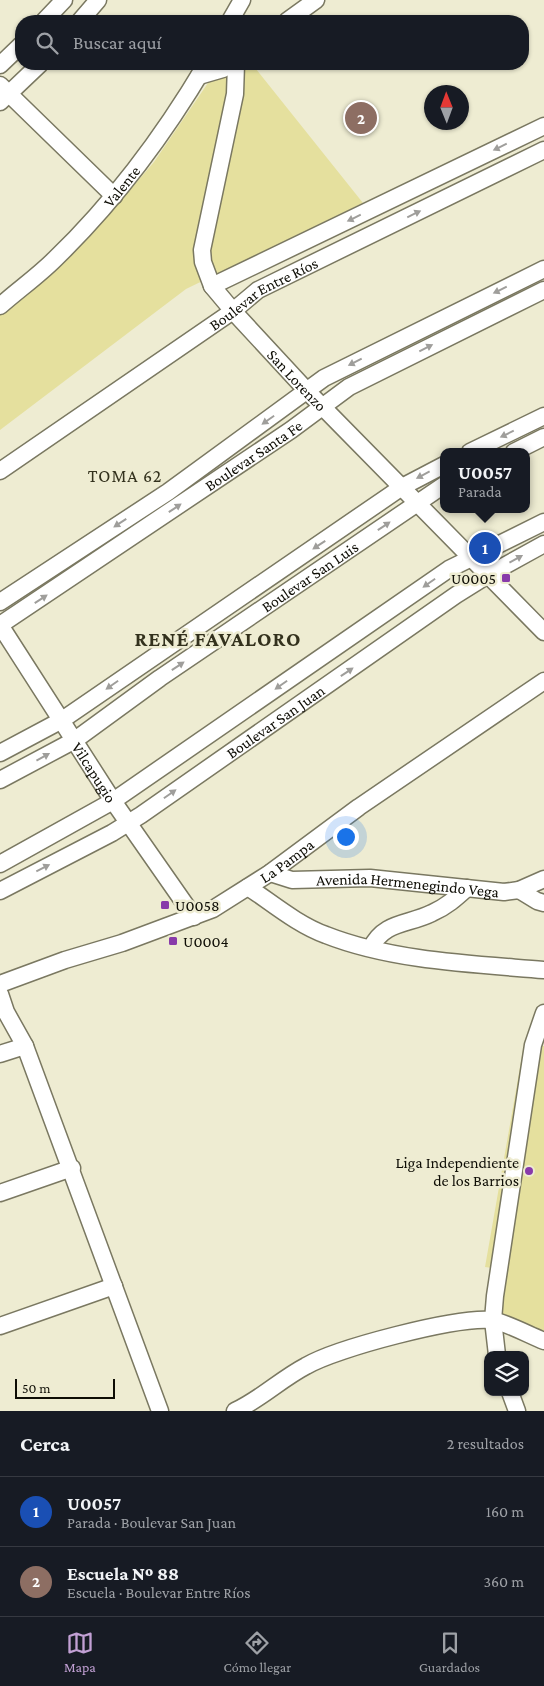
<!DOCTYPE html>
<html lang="es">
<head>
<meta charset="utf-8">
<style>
	:root { --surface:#171b24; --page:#242831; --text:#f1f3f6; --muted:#9ea1a6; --line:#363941; --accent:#c2a0d4 }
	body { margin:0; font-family:"Crimson Pro",serif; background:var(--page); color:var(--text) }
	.controls { position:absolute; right:15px; bottom:15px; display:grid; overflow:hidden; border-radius:10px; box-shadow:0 1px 4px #0004 }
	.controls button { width:45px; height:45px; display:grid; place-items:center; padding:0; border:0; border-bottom:1px solid var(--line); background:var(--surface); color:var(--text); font:25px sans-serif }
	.compass { position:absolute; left:424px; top:85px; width:45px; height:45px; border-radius:50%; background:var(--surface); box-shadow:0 1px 4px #0004; rotate:359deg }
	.scale { position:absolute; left:15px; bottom:12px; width:100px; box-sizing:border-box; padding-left:5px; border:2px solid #0e0d05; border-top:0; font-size:14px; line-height:18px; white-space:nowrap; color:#0e0d05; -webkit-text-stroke:4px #eeecd2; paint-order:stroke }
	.you { position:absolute; left:345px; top:836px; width:18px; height:18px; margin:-12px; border:4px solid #fff; border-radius:50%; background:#1a73e8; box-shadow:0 0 0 8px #1a73e833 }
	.badge { display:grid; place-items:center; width:32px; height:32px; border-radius:50%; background:var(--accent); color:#fff; font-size:16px; font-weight:700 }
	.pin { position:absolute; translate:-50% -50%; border:2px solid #fff; box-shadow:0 1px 5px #0006 }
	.popup { position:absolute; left:440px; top:448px; width:90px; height:65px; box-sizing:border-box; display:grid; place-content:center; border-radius:10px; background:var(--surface); filter:drop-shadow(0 1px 4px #0005); font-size:16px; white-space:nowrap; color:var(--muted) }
	.popup b { font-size:19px; color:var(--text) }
	.popup::after { content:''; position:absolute; left:50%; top:100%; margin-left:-10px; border:10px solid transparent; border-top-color:var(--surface) }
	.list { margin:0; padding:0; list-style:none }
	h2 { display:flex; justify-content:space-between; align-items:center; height:65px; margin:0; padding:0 20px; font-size:21px }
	h2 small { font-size:16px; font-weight:400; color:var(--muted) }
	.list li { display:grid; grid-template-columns:32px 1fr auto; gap:15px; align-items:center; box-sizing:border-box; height:70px; padding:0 20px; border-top:1px solid var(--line) }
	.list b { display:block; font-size:19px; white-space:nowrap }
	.list p { margin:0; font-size:16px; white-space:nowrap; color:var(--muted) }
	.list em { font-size:16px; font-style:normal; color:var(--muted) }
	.icon { flex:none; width:28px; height:28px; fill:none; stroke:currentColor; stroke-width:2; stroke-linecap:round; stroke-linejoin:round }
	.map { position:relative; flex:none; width:544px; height:1411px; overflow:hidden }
	.search { position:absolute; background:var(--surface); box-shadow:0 1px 4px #0004; left:15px; right:15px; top:15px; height:55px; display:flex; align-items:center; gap:12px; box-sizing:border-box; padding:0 18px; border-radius:20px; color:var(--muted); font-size:19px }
	.sheet { height:205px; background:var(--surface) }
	nav { display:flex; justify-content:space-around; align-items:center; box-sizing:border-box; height:70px; border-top:1px solid var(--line); background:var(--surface); font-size:14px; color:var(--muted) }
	nav a { display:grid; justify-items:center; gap:2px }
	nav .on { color:var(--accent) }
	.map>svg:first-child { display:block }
	.green { fill:#e5e09e }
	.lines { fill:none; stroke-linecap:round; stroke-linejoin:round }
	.minor-casing { stroke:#7a7861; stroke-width:19 }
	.minor { stroke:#fff; stroke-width:16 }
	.oneway { fill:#9f9e9b }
	.poi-dot { fill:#883aaa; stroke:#eeecd2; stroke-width:2 }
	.labels { text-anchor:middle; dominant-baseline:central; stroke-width:5; stroke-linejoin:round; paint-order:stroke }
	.street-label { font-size:16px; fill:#0e0d05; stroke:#eeecd2 }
	.poi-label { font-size:16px; fill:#0e0d05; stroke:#eeecd2; text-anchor:end }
	.neighbourhood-label { font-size:18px; letter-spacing:1px; fill:#33311d; stroke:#eeecd2 }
	.district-label { font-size:21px; font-weight:bold; letter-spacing:1px; fill:#33311d; stroke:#eeecd2 }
</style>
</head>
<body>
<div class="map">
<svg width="544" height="1411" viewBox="0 0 544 1411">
	<rect width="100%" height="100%" fill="#eeecd2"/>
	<!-- green -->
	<g class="green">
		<polygon points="221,64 252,64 363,203 186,289 0,430 0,311 93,233 154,162"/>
		<polygon points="533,1045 544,1046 544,1341 493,1320 499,1269 485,1267 523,1050 532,1051"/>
	</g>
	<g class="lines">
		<defs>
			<g id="minor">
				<polyline points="44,21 64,0"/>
				<polyline points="80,21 98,0"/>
				<polyline points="230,21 242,0"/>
				<polyline points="287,21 316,0"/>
				<path id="s1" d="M236 64 235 94 202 250 203 262 212 286 233 311 307 391 544 632"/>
				<polyline points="0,65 21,45"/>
				<polyline points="199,76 223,69 232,64"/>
				<polyline points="0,85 114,196"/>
				<polyline points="0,102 40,64"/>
				<polyline points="212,286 544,126"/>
				<path id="s2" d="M0 306C18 290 38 276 55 259 115 201 164 135 206 64"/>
				<polyline points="470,452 544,416"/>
				<polyline points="514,452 544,437"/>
				<path id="s3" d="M0 471 233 311 258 290 544 150"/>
				<polyline points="0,602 168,492 324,378 544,269"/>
				<path id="s4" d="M0 625 291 430 349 387 544 290"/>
				<path id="s5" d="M0 625 113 801 194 917"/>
				<polyline points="0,753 62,720 402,487 444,465"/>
				<path id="s6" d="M0 780 75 740 160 678 444 485"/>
				<polyline points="0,864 113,801 449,569 544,522"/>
				<path id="s7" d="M270 873 292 880 370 878 504 892 519 890 544 879"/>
				<path d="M248 887C272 903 298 925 326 935 392 961 473 964 544 970"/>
				<polyline points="519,890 537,901 544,903"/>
				<path id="s8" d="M0 891 112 833 141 815 456 595 488 575 544 544"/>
				<path d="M371 948C384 921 408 925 432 913 446 907 456 898 467 888"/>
				<path id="s9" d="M0 984 65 960 122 943 213 909 270 873 359 807 544 681"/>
				<polyline points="0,994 6,1012 25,1046 160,1411"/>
				<polyline points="0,1054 25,1046"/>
				<polyline points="0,1193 72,1168"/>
				<polyline points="0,1326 114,1286"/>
				<polyline points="497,1355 493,1320 495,1296 533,1045 544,1013"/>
				<polyline points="510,1392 517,1411"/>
				<path d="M235 1411C261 1399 281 1379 306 1366 337 1348 455 1317 491 1320 503 1321 531 1336 544 1341"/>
			</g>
		</defs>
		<!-- minor casing -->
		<use href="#minor" class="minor-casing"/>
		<!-- minor -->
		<use href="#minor" class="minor"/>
	</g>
	<!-- one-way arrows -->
	<defs><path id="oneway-solid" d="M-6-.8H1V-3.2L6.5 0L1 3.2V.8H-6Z" transform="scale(1.25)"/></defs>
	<g class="oneway">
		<use href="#oneway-solid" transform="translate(500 147) rotate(154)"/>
		<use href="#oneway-solid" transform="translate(414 214) rotate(-26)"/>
		<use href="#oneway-solid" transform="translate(354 218) rotate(154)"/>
		<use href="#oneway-solid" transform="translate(500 290) rotate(154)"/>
		<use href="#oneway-solid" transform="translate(426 348) rotate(-27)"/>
		<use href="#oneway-solid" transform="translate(355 362) rotate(153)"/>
		<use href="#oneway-solid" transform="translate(268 420) rotate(145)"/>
		<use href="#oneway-solid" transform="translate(507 434) rotate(154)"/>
		<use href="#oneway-solid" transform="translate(423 475) rotate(152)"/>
		<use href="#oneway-solid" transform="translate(175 508) rotate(-34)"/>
		<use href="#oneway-solid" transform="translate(120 523) rotate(147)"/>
		<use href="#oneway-solid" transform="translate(384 526) rotate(-34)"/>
		<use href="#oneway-solid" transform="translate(319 545) rotate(147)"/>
		<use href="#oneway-solid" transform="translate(516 559) rotate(-29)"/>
		<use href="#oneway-solid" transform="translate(429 583) rotate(145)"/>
		<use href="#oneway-solid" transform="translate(41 599) rotate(-33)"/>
		<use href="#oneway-solid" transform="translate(178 666) rotate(-34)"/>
		<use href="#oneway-solid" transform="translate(347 672) rotate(-34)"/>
		<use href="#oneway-solid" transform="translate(112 685) rotate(145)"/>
		<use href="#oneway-solid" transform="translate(281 685) rotate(145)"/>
		<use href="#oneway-solid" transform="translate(43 757) rotate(-29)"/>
		<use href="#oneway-solid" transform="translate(170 794) rotate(-35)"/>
		<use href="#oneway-solid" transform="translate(43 868) rotate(-27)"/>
	</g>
	<!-- markers -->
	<g class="poi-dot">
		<rect x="501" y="573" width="10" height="10" rx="2.5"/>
		<rect x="160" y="900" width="10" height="10" rx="2.5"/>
		<rect x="168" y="936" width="10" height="10" rx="2.5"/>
		<circle cx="529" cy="1171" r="5"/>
	</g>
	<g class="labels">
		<!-- street labels -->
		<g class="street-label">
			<text stroke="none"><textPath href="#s2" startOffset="171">Valente</textPath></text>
			<text stroke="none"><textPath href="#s3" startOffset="318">Boulevar Entre Ríos</textPath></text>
			<text stroke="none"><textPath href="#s1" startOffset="354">San Lorenzo</textPath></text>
			<text stroke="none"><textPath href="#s4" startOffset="305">Boulevar Santa Fe</textPath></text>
			<text stroke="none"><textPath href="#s6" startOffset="371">Boulevar San Luis</textPath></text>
			<text stroke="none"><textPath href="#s8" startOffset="324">Boulevar San Juan</textPath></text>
			<text stroke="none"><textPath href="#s5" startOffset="175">Vilcapugio</textPath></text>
			<text stroke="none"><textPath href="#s9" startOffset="314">La Pampa</textPath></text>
			<text stroke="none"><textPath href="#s7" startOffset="139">Avenida Hermenegindo Vega</textPath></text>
		</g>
		<!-- poi labels -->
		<g class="poi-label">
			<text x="496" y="578">U0005</text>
			<text x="175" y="905" text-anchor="start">U0058</text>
			<text x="183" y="941" text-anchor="start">U0004</text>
			<text x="519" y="1162">Liga Independiente<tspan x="519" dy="18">de los Barrios</tspan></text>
		</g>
		<!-- neighbourhood labels -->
		<g class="neighbourhood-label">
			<text x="125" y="476">TOMA 62</text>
		</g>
		<!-- district labels -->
		<g class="district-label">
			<text x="218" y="639">RENÉ FAVALORO</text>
		</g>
	</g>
</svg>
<div class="controls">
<button><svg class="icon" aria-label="layers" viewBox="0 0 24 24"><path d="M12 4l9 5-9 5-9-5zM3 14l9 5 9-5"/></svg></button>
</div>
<svg class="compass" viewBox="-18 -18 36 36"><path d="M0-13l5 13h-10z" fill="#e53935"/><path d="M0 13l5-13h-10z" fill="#9ea1a6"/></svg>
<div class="scale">50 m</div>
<div class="you"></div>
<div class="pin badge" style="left:485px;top:548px;background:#1a4fb4">1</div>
<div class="popup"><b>U0057</b>Parada</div>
<div class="pin badge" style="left:361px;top:118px;background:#8d6e63">2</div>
<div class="search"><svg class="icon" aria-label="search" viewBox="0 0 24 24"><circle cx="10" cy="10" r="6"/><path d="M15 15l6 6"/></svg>Buscar aquí</div>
</div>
<section class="sheet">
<h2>Cerca<small>2 resultados</small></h2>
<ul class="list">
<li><span class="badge" style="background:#1a4fb4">1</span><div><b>U0057</b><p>Parada · Boulevar San Juan</p></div><em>160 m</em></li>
<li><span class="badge" style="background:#8d6e63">2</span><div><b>Escuela Nº 88</b><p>Escuela · Boulevar Entre Ríos</p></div><em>360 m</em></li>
</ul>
</section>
<nav>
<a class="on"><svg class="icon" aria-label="map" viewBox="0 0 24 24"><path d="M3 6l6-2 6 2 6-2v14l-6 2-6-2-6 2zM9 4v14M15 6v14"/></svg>Mapa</a>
<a><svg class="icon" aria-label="directions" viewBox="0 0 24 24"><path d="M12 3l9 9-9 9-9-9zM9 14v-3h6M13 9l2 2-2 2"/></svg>Cómo llegar</a>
<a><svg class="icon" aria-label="saved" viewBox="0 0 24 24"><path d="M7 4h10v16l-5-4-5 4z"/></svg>Guardados</a>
</nav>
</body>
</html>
